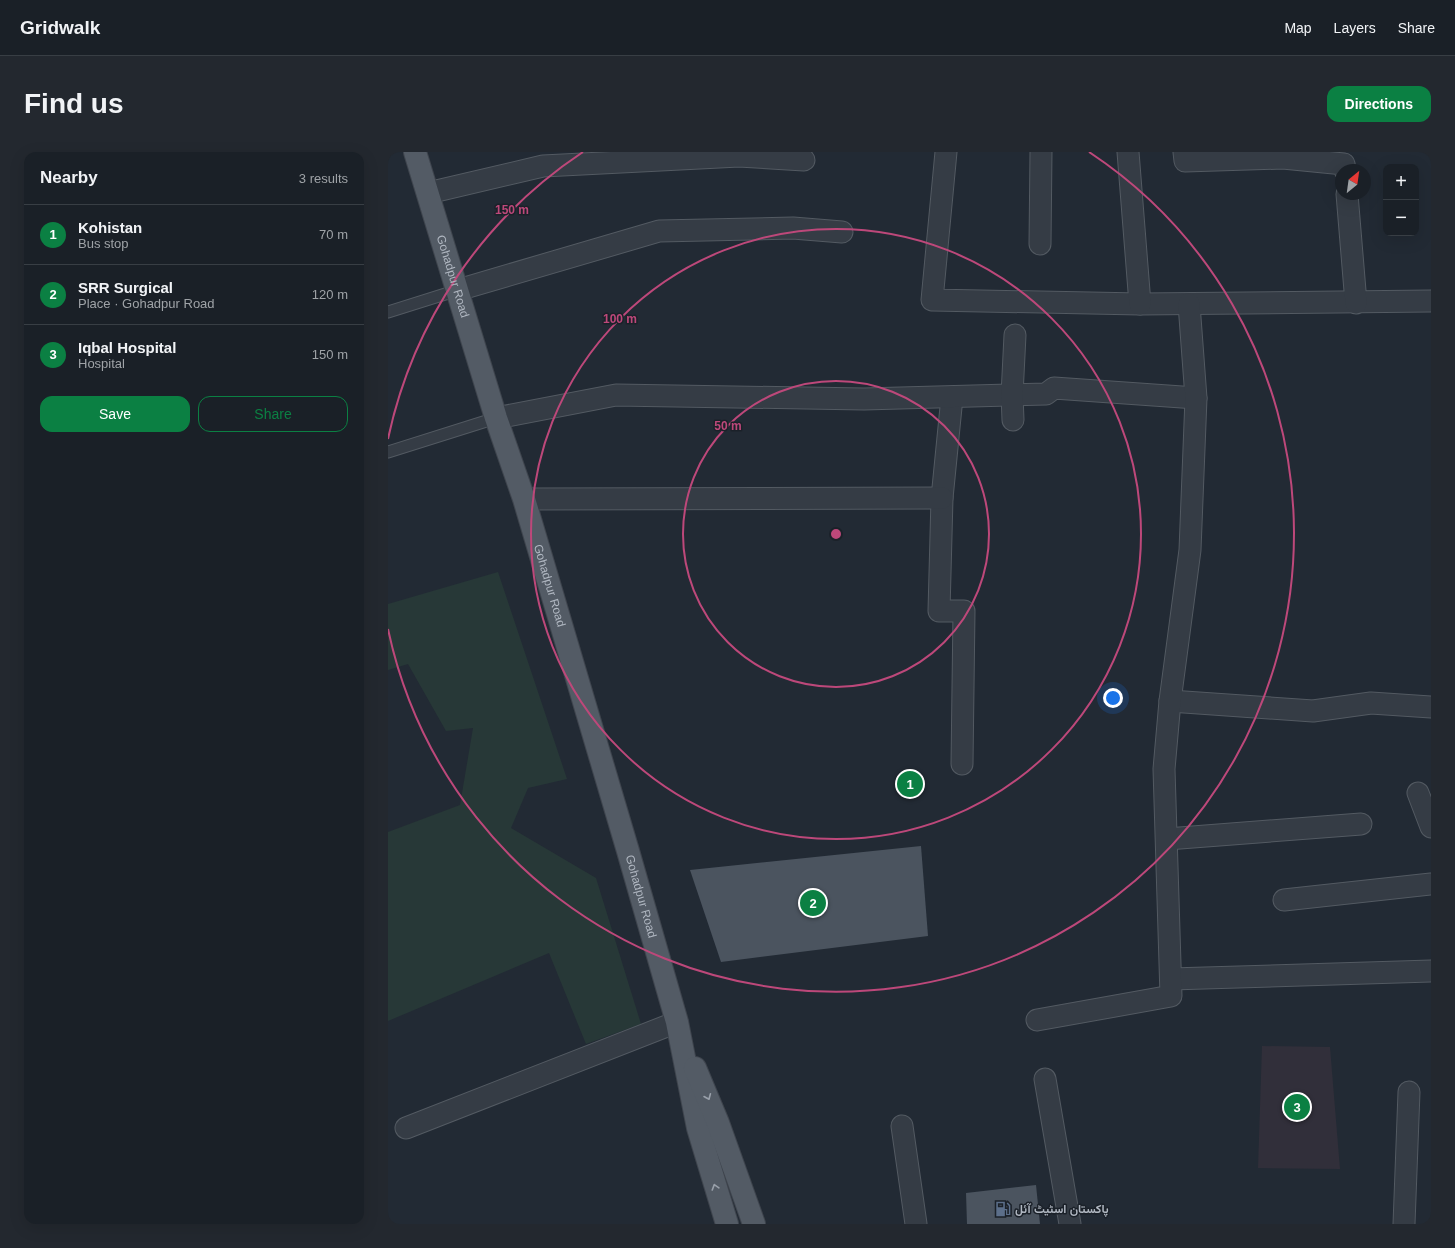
<!DOCTYPE html>
<html lang="en">
<head>
<meta charset="utf-8">
<style>
	:root { --surface:#1a2027; --page:#23282f; --text:#f1f3f6; --muted:#9fa3a7; --line:#383e44; --accent:#0b8043 }
	body { margin:0; font-family:Helvetica,Vazirmatn,sans-serif; background:var(--page); color:var(--text) }
	.controls { position:absolute; right:12px; top:12px; display:grid; overflow:hidden; border-radius:8px; box-shadow:0 4px 16px #0002 }
	.controls button { width:36px; height:36px; display:grid; place-items:center; padding:0; border:0; border-bottom:1px solid var(--line); background:var(--surface); color:var(--text); font:20px sans-serif }
	.compass { position:absolute; left:947px; top:12px; width:36px; height:36px; border-radius:50%; background:var(--surface); box-shadow:0 4px 16px #0002; rotate:29deg }
	.you { position:absolute; left:725px; top:546px; width:14px; height:14px; margin:-10px; border:3px solid #fff; border-radius:50%; background:#1a73e8; box-shadow:0 0 0 6px #1a73e833 }
	.badge { display:grid; place-items:center; width:26px; height:26px; border-radius:50%; background:var(--accent); color:#fff; font-size:13px; font-weight:700 }
	.pin { position:absolute; translate:-50% -50%; border:2px solid #fff; box-shadow:0 1px 4px #0006 }
	.list { margin:0; padding:0; list-style:none }
	h2 { display:flex; justify-content:space-between; align-items:center; height:52px; margin:0; padding:0 16px; font-size:17px }
	h2 small { font-size:13px; font-weight:400; color:var(--muted) }
	.list li { display:grid; grid-template-columns:26px 1fr auto; gap:12px; align-items:center; box-sizing:border-box; height:60px; padding:0 16px; border-top:1px solid var(--line) }
	.list b { display:block; font-size:15px; white-space:nowrap }
	.list p { margin:0; font-size:13px; white-space:nowrap; color:var(--muted) }
	.list em { font-size:13px; font-style:normal; color:var(--muted) }
	.actions { display:flex; gap:8px; padding:12px 16px }
	.actions a { flex:1; padding:9px 0; border:1px solid var(--accent); border-radius:12px; text-align:center; font-size:14px; color:var(--accent) }
	.actions .main { background:var(--accent); color:#fff }
	.map { position:relative; flex:none; width:1043px; height:1072px; overflow:hidden; border-radius:12px }
	header { display:flex; align-items:center; gap:24px; box-sizing:border-box; height:56px; padding:0 20px; background:var(--surface); border-bottom:1px solid var(--line) }
	header strong { font-size:19px }
	nav { display:flex; gap:22px; margin-inline-start:auto; font-size:14px }
	.intro { display:flex; align-items:center; justify-content:space-between; box-sizing:border-box; height:96px; padding:0 24px }
	h1 { margin:0; font-size:28px }
	.button { padding:10px 18px; border-radius:12px; background:var(--accent); color:#fff; font-size:14px; font-weight:700 }
	main { display:flex; gap:24px; padding:0 24px }
	aside { flex:1; background:var(--surface); border-radius:12px; box-shadow:0 4px 16px #0002 }
	.map>svg:first-child { display:block }
	.medical { fill:#312f3a }
	.green { fill:#273837 }
	.building { fill:#4b545f }
	.lines { fill:none; stroke-linecap:round; stroke-linejoin:round }
	.service-casing { stroke:#535a62; stroke-width:13 }
	.minor-casing { stroke:#535a62; stroke-width:23 }
	.primary-casing { stroke:#3f454e; stroke-width:24 }
	.service { stroke:#353c45; stroke-width:11 }
	.minor { stroke:#353c45; stroke-width:21 }
	.primary { stroke:#535b65; stroke-width:22 }
	.oneway { stroke:#99a0aa }
	.ring { fill:none; stroke:#bd487a; stroke-width:2 }
	.labels { text-anchor:middle; dominant-baseline:central; stroke-width:3; stroke-linejoin:round; paint-order:stroke }
	.street-label { font-size:12px; fill:#b0b7c1; stroke:#1b2129 }
	.poi-label { font-size:12px; font-weight:bold; fill:#b0b7c1; stroke:#1b2129; text-anchor:start }
	.centre { fill:#bd487a; stroke:#1b2129; stroke-width:2 }
	.ring-label { font-size:12px; text-anchor:middle; font-weight:bold; fill:#bd487a; stroke:#1b2129; stroke-width:3; stroke-linejoin:round; paint-order:stroke }
</style>
</head>
<body>
<header>
<strong>Gridwalk</strong>
<nav><a>Map</a><a>Layers</a><a>Share</a></nav>
</header>
<div class="intro"><h1>Find us</h1><a class="button">Directions</a></div>
<main>
<aside>
<h2>Nearby<small>3 results</small></h2>
<ul class="list">
<li><span class="badge">1</span><div><b>Kohistan</b><p>Bus stop</p></div><em>70 m</em></li>
<li><span class="badge">2</span><div><b>SRR Surgical</b><p>Place · Gohadpur Road</p></div><em>120 m</em></li>
<li><span class="badge">3</span><div><b>Iqbal Hospital</b><p>Hospital</p></div><em>150 m</em></li>
</ul>
<div class="actions"><a class="main">Save</a><a>Share</a></div>
</aside>
<div class="map">
<svg width="1043" height="1072" viewBox="0 0 1043 1072">
	<rect width="100%" height="100%" fill="#222a34"/>
	<!-- medical -->
	<polygon class="medical" points="874,894 942,895 952,1017 870,1016"/>
	<!-- green -->
	<polygon class="green" points="110,420 179,627 140,636 123,676 208,726 253,872 198,892 161,801 0,869 0,680 72,653 85,576 58,579 20,512 0,518 0,452"/>
	<!-- building -->
	<g class="building">
		<polygon points="533,694 540,784 333,810 302,718"/>
		<polygon points="648,1033 652,1072 579,1072 578,1041"/>
	</g>
	<g class="lines">
		<defs>
			<g id="service">
				<polyline points="0,160 70,138"/>
				<polyline points="0,300 108,266"/>
			</g>
			<g id="minor">
				<polyline points="558,0 544,148 752,152 1043,149"/>
				<polyline points="740,0 752,152"/>
				<polyline points="796,0 797,9 895,6 956,12 957,18"/>
				<polyline points="40,41 155,14 351,4 416,8"/>
				<polyline points="959,42 968,151"/>
				<polyline points="652,92 653,0"/>
				<polyline points="70,138 271,79 405,76 454,80"/>
				<polyline points="564,245 554,346 551,459 576,459 574,612"/>
				<polyline points="108,266 228,243 476,247 658,242 666,236 808,246"/>
				<polyline points="625,268 624,243 627,183"/>
				<polyline points="136,347 554,346"/>
				<polyline points="782,549 925,559 983,551 1043,555"/>
				<polyline points="1030,641 1043,675"/>
				<polyline points="779,687 973,672"/>
				<polyline points="896,748 1043,732"/>
				<polyline points="783,827 1043,819"/>
				<polyline points="649,868 783,844 776,617 782,549 802,398 808,246 801,152"/>
				<polyline points="657,927 682,1072"/>
				<polyline points="514,974 528,1072"/>
				<polyline points="18,976 289,870"/>
				<polyline points="1016,1072 1021,940"/>
			</g>
			<g id="primary">
				<path id="s1" d="M27 0 108 266 136 347 240 699 289 870 310 976 339 1072"/>
				<polyline points="307,916 330,971 366,1072"/>
			</g>
		</defs>
		<!-- service casing -->
		<use href="#service" class="service-casing"/>
		<!-- minor casing -->
		<use href="#minor" class="minor-casing"/>
		<!-- primary casing -->
		<use href="#primary" class="primary-casing"/>
		<!-- service -->
		<use href="#service" class="service"/>
		<!-- minor -->
		<use href="#minor" class="minor"/>
		<!-- primary -->
		<use href="#primary" class="primary"/>
	</g>
	<!-- one-way arrows -->
	<defs><path id="oneway-chevron" d="M-2-3.5L2.5 0L-2 3.5" fill="none" stroke-width="1.6" stroke-linecap="round" stroke-linejoin="round"/></defs>
	<g class="oneway">
		<use href="#oneway-chevron" transform="translate(320 945) rotate(67)"/>
		<use href="#oneway-chevron" transform="translate(327 1035) rotate(-107)"/>
	</g>
	<!-- distance rings -->
	<g class="ring">
		<circle cx="448" cy="382" r="153"/>
		<circle cx="448" cy="382" r="305"/>
		<path d="M0 287A458 458 0 0 1 195 0M701 0A458 458 0 1 1 0 477"/>
	</g>
	<!-- icons -->
	<defs>
		<symbol id="fuel-bare" viewBox="-9 -9 18 18"><path d="M-5.5-6h7V0h2V4h1.3V-2.5L3-4.5l.8-.8L6-3V5H2.5V1h-1V6h-7ZM-4.2-4.7v3.2H.2V-4.7Z" fill="#5c6f8a" stroke="#1b2129" stroke-width="2.5" paint-order="stroke"/></symbol>
	</defs>
	<g fill-rule="evenodd">
		<use href="#fuel-bare" x="604" y="1046" width="22" height="22"/>
	</g>
	<g class="labels">
		<!-- street labels -->
		<g class="street-label">
			<text stroke="none"><textPath href="#s1" startOffset="130">Gohadpur Road</textPath></text>
			<text stroke="none"><textPath href="#s1" startOffset="454">Gohadpur Road</textPath></text>
			<text stroke="none"><textPath href="#s1" startOffset="778">Gohadpur Road</textPath></text>
		</g>
		<!-- poi labels -->
		<g class="poi-label">
			<text x="627" y="1057">پاکستان اسٹیٹ آئل</text>
		</g>
	</g>
	<circle cx="448" cy="382" r="6" class="centre"/>
	<g class="ring-label">
		<text x="124" y="62">150 m</text>
		<text x="232" y="171">100 m</text>
		<text x="340" y="278">50 m</text>
	</g>
</svg>
<div class="controls">
<button>+</button>
<button>−</button>
</div>
<svg class="compass" viewBox="-18 -18 36 36"><path d="M0-13l5 13h-10z" fill="#e53935"/><path d="M0 13l5-13h-10z" fill="#9fa3a7"/></svg>
<div class="you"></div>
<div class="pin badge" style="left:522px;top:632px">1</div>
<div class="pin badge" style="left:425px;top:751px">2</div>
<div class="pin badge" style="left:909px;top:955px">3</div>
</div>
</main>
</body>
</html>
